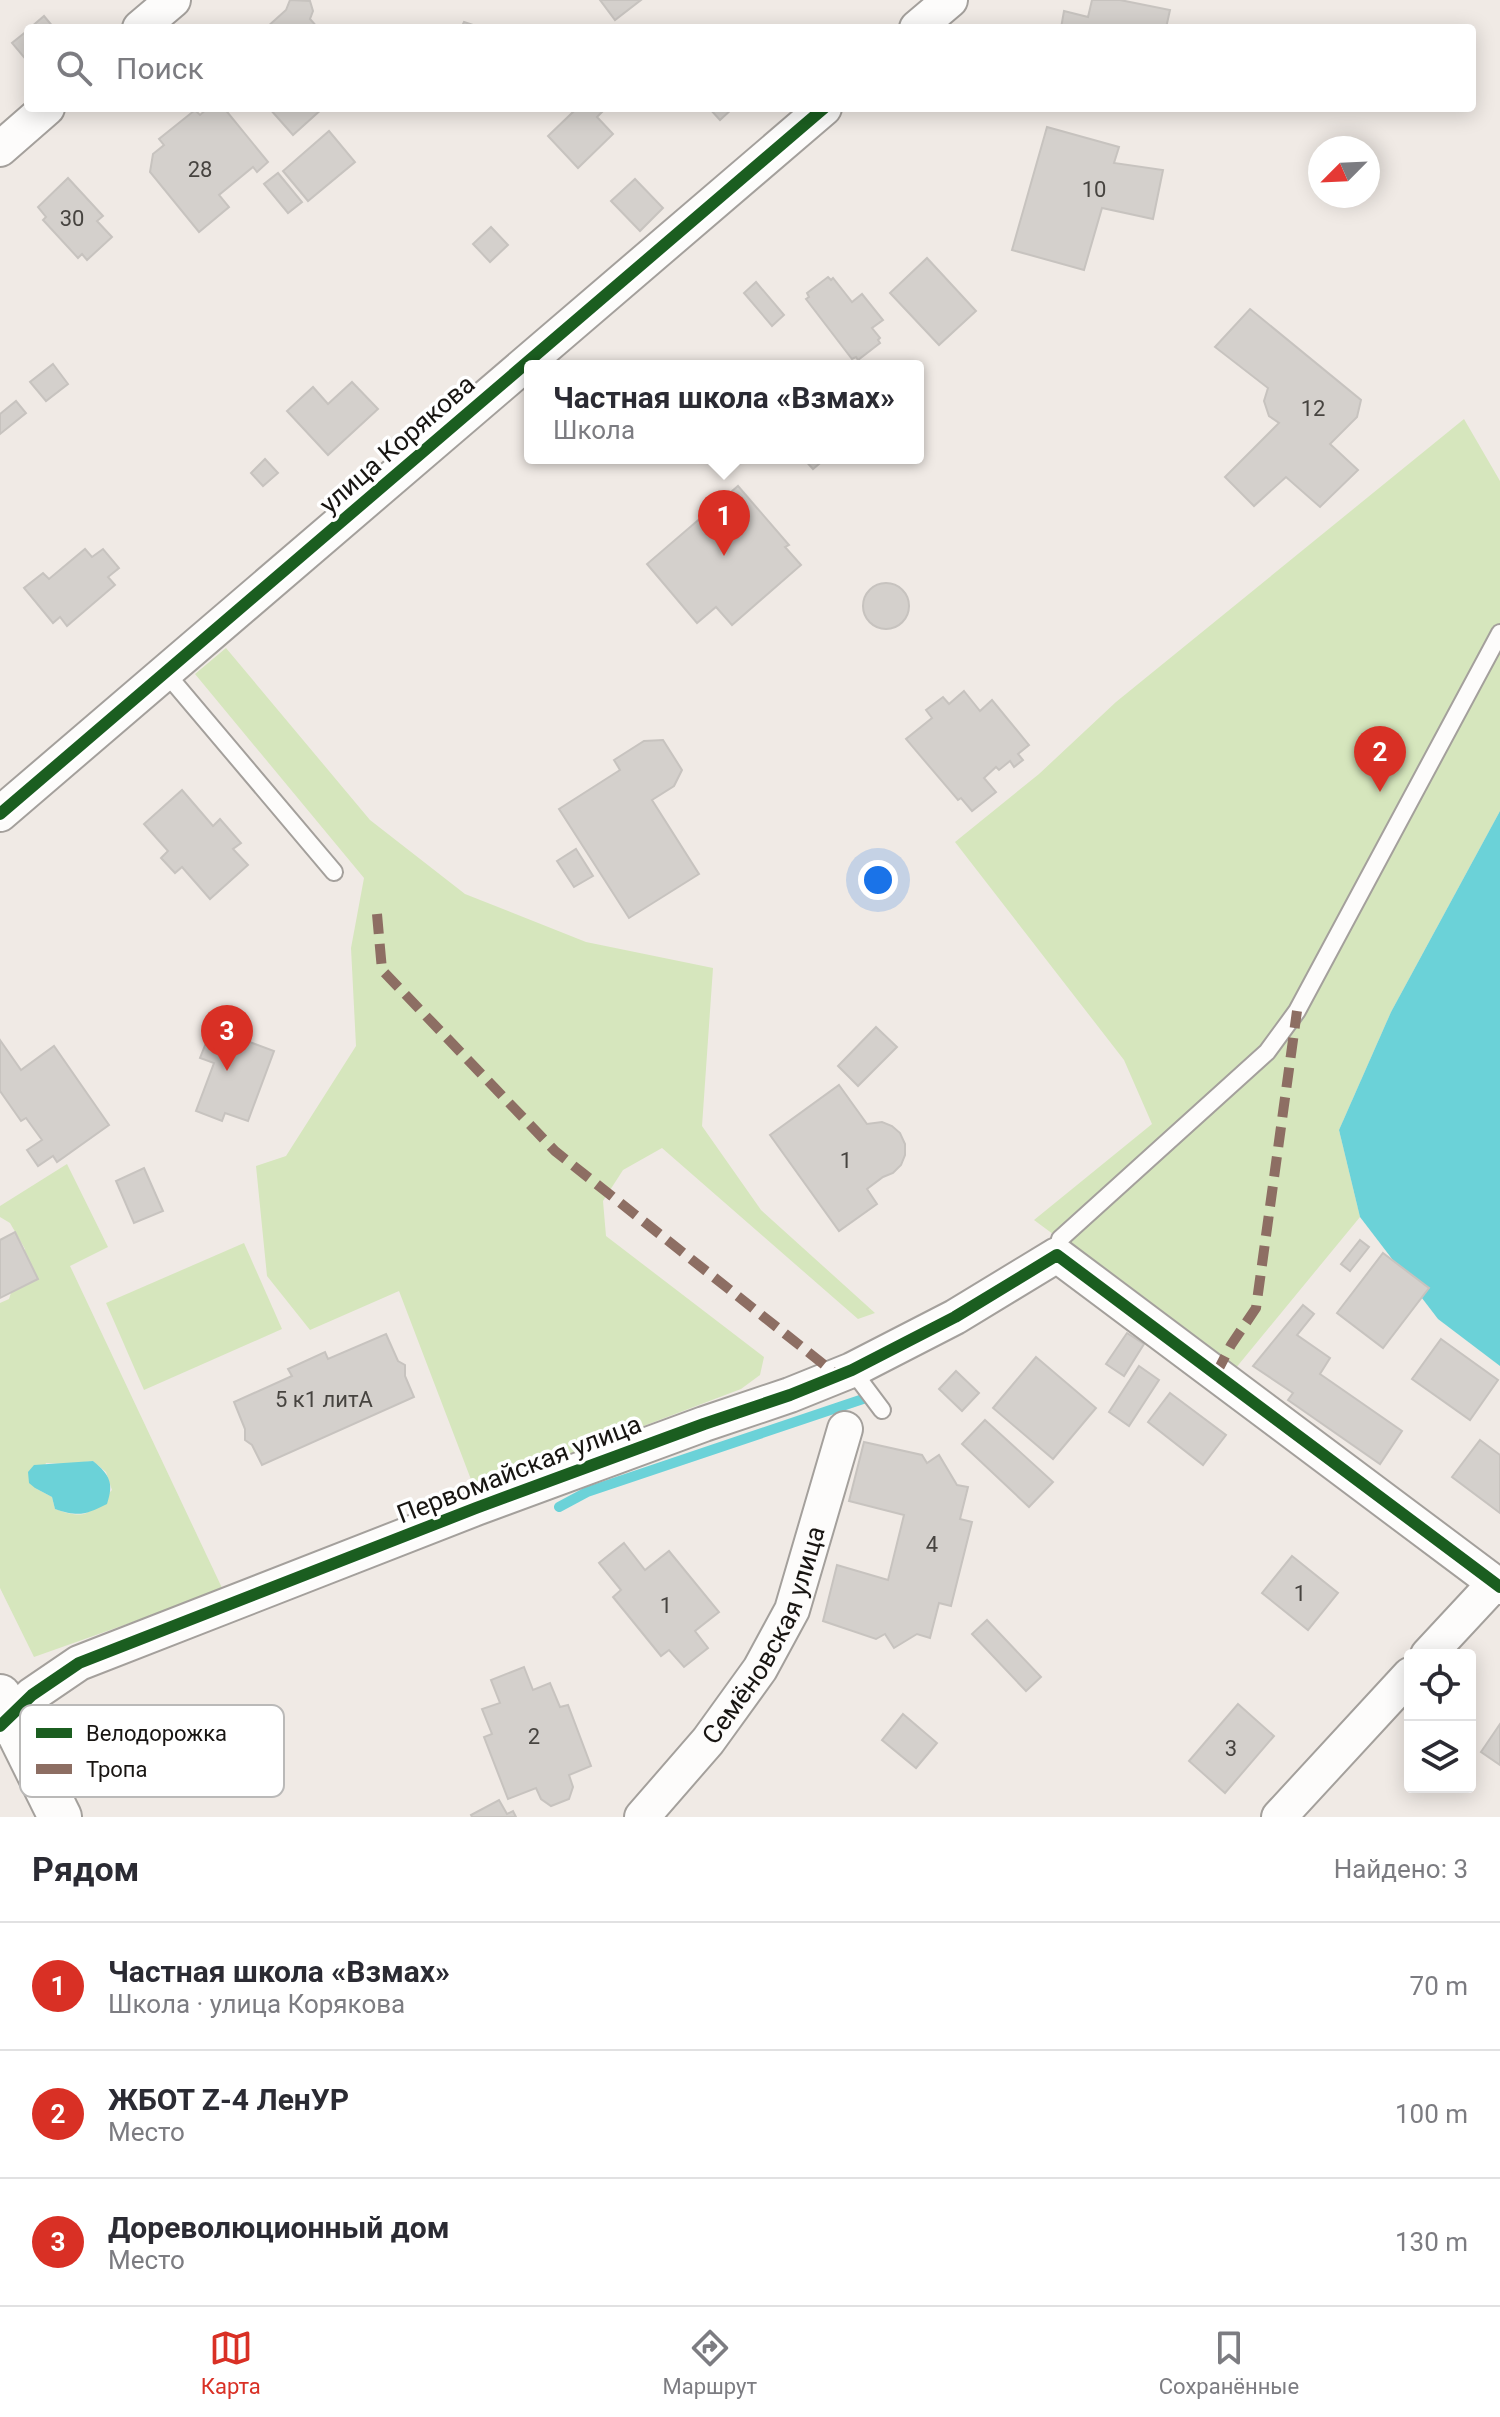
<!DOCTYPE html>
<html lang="ru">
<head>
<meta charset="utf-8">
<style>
	:root { --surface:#fff; --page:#f7f7f7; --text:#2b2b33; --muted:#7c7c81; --line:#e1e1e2; --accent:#d93025 }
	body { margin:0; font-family:Roboto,sans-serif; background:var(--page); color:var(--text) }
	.controls { position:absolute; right:24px; bottom:24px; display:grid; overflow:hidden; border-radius:8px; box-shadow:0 4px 20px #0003 }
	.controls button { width:72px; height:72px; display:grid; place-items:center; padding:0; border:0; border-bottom:2px solid var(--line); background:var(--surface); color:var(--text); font:40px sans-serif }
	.compass { position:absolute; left:1308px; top:136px; width:72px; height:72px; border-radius:50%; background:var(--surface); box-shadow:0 4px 20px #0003; rotate:246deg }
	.you { position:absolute; left:878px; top:880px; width:28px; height:28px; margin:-20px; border:6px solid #fff; border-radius:50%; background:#1a73e8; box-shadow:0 0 0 12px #1a73e833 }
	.badge { display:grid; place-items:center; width:52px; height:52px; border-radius:50%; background:var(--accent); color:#fff; font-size:26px; font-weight:700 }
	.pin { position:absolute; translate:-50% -66px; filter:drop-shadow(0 2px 4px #0008) }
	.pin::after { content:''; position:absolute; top:42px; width:28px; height:24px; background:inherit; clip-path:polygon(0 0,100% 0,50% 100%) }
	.popup { position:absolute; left:524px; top:360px; width:400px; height:104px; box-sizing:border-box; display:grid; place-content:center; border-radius:8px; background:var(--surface); filter:drop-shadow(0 2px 6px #0005); font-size:26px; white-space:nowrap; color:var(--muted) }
	.popup b { font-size:30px; color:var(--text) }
	.popup::after { content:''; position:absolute; left:50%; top:100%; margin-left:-16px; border:16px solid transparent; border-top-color:var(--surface) }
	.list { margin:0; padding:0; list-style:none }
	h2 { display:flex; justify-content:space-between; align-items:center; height:104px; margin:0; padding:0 32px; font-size:34px }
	h2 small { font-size:26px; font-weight:400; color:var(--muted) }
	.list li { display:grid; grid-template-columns:52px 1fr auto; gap:24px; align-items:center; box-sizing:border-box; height:128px; padding:0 32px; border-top:2px solid var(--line) }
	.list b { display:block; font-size:30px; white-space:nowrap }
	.list p { margin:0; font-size:26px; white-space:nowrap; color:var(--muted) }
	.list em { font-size:26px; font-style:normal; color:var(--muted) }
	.icon { flex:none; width:44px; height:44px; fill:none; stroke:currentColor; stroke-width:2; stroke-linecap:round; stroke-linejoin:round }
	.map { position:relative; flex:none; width:1500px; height:1817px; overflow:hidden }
	.search { position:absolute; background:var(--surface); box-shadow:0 4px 20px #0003; left:24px; right:24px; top:24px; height:88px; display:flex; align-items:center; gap:20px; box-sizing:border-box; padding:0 28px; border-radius:8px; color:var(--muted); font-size:30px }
	.sheet { height:488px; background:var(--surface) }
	nav { display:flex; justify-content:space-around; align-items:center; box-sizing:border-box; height:112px; border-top:2px solid var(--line); background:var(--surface); font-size:22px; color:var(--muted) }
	nav a { display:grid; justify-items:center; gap:4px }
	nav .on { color:var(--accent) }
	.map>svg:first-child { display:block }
	.green { fill:#d6e6bd; fill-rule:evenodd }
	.water { fill:#6bd2d8 }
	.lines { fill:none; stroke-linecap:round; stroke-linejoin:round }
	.stream { stroke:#6bd2d8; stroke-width:10 }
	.building { fill:#d4d0cc; stroke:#c7c3bf; stroke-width:2 }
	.service-casing { stroke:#a4a09c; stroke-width:20 }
	.minor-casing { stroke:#a4a09c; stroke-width:38 }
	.tertiary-casing { stroke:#a4a09c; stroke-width:46 }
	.service { stroke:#fdfcfb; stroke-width:16 }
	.minor { stroke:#fdfcfb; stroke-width:34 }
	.tertiary { stroke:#fdfcfb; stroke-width:42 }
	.quiet { stroke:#8d6e63; stroke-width:10; stroke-dasharray:20 10; stroke-linecap:butt }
	.cycleway-casing { stroke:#fff; stroke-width:17 }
	.cycleway { stroke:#1b5e20; stroke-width:12 }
	.labels { text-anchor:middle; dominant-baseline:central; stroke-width:7; stroke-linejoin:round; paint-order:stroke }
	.number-label { font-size:22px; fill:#474440 }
	.street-label { font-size:26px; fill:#181512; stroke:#fff }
	.key { fill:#fff; stroke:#bab9b8; stroke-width:2 }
	.key-label { font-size:22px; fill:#181512 }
</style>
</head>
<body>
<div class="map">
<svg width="1500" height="1817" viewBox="0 0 1500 1817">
	<rect width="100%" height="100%" fill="#f0eae5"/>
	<!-- green -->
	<g class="green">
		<polygon points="1464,419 1500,481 1500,811 1391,1012 1339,1130 1360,1217 1235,1369 1034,1220 1152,1124 1124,1060 955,842 1039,774 1116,702"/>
		<polygon points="226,648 370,820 465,894 586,942 713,968 702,1126 761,1210 875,1313 858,1319 662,1148 623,1170 603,1201 606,1236 764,1357 760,1375 741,1389 475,1490 399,1291 310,1330 267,1276 256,1166 286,1156 356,1046 351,948 364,878 195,674"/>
		<path d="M67 1164 108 1247 70 1266 223 1590 34 1657 0 1588V1303L9 1299 25 1249 10 1223 0 1217V1206ZM93 1461 106 1472 112 1490C88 1513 89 1521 55 1509L52 1497 35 1488 46 1463 66 1464Z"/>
		<polygon points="244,1243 282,1329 144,1390 106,1303"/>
	</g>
	<!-- water -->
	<g class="water">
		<polygon points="1500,811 1500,1366 1438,1319 1360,1217 1339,1130 1391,1012"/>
		<path d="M93 1461C110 1475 114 1483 107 1504 85 1515 79 1517 55 1509L52 1497 35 1488 29 1483 28 1472 34 1465Z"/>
	</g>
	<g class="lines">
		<!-- stream -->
		<polyline class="stream" points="559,1507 587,1492 863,1399"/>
	</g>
	<!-- building -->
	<g class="building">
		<polygon points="290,0 310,1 313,11 310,19 318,28 266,28 286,10"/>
		<polygon points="600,0 641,0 615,20"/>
		<polygon points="1092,0 1120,0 1170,10 1166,28 1061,28 1064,11 1088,17"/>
		<polygon points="44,16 54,28 30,28"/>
		<polygon points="464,22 482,28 461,28"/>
		<polygon points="28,30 28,62 12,43"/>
		<polygon points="208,108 224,108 268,162 257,172 253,167 219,195 229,207 199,232 150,172 153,154 164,145 159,139 195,110 200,115"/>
		<polygon points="269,108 323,108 293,135"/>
		<polygon points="572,108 606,108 597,117 613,134 578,168 548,136 574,111"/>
		<polygon points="709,108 733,108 720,120"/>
		<polygon points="1047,127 1119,147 1114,163 1163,170 1153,219 1102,208 1084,270 1012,250"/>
		<polygon points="329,131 355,162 308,201 283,171"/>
		<polygon points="278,173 302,202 288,213 264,184"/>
		<polygon points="68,178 103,216 97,221 112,237 87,260 82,254 78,258 43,220 46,217 38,207"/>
		<polygon points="635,179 663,208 640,231 611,201"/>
		<polygon points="491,227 508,245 490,262 473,244"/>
		<polygon points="927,258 976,311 939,345 890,293"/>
		<polygon points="828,277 831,280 833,278 852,302 862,294 883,320 872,328 880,338 878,340 880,343 858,360 856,357 852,359 806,299 809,297 807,293"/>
		<polygon points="756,282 784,315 772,326 744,293"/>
		<polygon points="1250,309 1361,400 1357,417 1330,444 1358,470 1320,507 1286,477 1254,506 1225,477 1279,423 1269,416 1264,401 1268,388 1215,347"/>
		<polygon points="53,364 68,384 46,401 30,382"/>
		<polygon points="352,382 378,409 328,455 287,411 313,387 328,404"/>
		<polygon points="16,401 26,413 0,434 0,414"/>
		<polygon points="803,458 826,458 813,469"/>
		<polygon points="265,459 278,473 263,486 251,473"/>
		<polygon points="738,486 789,545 785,547 801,565 732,625 716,607 697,623 647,564"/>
		<polygon points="85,549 92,557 103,549 119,568 108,577 115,585 67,626 60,617 53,623 24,588 43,573 49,579"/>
		<circle cx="886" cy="606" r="23"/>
		<polygon points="964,691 980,711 992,700 1029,745 1018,754 1023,760 1014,767 1010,761 999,770 996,767 984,778 996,792 972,811 961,798 958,800 906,739 932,718 926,710 943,697 949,704"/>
		<polygon points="663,740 682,770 674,786 652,800 699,874 629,918 559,809 620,770 614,760 644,741"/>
		<polygon points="182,790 213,826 220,819 241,843 233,849 248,865 210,899 182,867 175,873 161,858 168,851 144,824"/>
		<polygon points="576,849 593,876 574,887 557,861"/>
		<polygon points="876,1027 897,1047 858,1086 838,1066"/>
		<polygon points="212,1028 274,1051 248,1121 225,1113 222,1121 196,1111 214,1063 200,1058"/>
		<polygon points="0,1040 21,1070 54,1046 109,1125 57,1162 53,1156 38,1166 27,1150 42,1140 26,1118 21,1121 0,1091"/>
		<polygon points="839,1085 867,1124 882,1122 892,1126 900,1133 905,1144 905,1155 901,1165 893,1173 883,1177 867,1189 877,1204 839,1231 770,1135"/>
		<polygon points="144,1168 163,1211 134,1223 116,1181"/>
		<polygon points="15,1232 38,1279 0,1298 0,1240"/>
		<polygon points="1360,1240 1369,1247 1350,1271 1341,1264"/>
		<polygon points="1383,1253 1429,1288 1383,1348 1337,1313"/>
		<polygon points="1303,1305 1314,1314 1297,1335 1330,1358 1320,1374 1402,1431 1380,1464 1288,1400 1293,1393 1253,1366"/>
		<polygon points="1127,1333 1144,1344 1124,1376 1106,1364"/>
		<polygon points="386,1334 398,1361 405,1365 405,1376 414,1397 262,1465 252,1445 245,1440 245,1429 234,1402 292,1376 288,1369 325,1352 328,1359"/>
		<polygon points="1441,1339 1498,1380 1470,1420 1412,1379"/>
		<polygon points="1036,1357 1096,1408 1053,1459 993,1408"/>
		<polygon points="1139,1366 1159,1380 1129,1426 1109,1412"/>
		<polygon points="956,1371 979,1393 962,1411 939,1389"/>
		<polygon points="1170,1393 1226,1435 1203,1465 1148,1422"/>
		<polygon points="985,1420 1053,1482 1029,1507 962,1444"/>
		<polygon points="1480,1440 1500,1455 1500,1513 1452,1477"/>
		<polygon points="864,1442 922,1455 927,1463 939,1455 957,1485 968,1487 960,1519 972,1522 951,1606 939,1603 930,1638 917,1634 894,1648 885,1634 876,1639 823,1621 837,1565 888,1580 904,1515 849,1501"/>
		<polygon points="624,1543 645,1570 669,1551 719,1612 695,1631 708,1648 684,1667 669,1650 661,1656 613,1597 621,1590 599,1563"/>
		<polygon points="1292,1556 1338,1593 1308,1630 1262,1593"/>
		<polygon points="987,1620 1041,1677 1026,1691 972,1634"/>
		<polygon points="524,1667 533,1690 550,1683 560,1707 568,1705 591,1766 569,1775 573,1787 569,1799 551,1806 541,1799 536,1788 508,1799 484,1737 492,1734 482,1709 500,1703 491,1680"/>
		<polygon points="1238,1704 1274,1736 1225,1793 1189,1761"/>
		<polygon points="903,1714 937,1743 916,1768 882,1740"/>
		<polygon points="85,1723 98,1749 75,1761 61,1734"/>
		<polygon points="1500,1724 1500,1765 1481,1752"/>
		<polygon points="499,1800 507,1814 513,1811 516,1817 472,1817 471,1815"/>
	</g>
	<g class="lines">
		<defs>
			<g id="service">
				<polyline points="165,672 334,872"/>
				<polyline points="1057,1255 1060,1239 1267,1052 1297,1011 1500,633"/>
				<polyline points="852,1370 882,1410"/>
			</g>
			<g id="minor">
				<polyline points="140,28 173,0"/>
				<polyline points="917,28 950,0"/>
				<polyline points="0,149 47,108"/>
				<polyline points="0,814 824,108"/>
				<polyline points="1428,1655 1495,1583"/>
				<polyline points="0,1726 32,1695 79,1663 476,1508 704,1424 790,1395 852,1370 955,1317 1057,1255 1500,1587"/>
				<path id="s1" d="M642 1817 708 1741 760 1669 792 1610 845 1429"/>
				<polyline points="1279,1817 1410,1675"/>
			</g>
			<polyline id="tertiary" points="0,1696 60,1817"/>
		</defs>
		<!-- service casing -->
		<use href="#service" class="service-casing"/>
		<!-- minor casing -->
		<use href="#minor" class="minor-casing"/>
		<!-- tertiary casing -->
		<use href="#tertiary" class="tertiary-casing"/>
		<!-- service -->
		<use href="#service" class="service"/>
		<!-- minor -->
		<use href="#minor" class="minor"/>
		<!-- tertiary -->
		<use href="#tertiary" class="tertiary"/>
		<!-- quiet -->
		<g class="quiet">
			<polyline points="377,914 382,970 555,1151 837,1375"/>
			<polyline points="1216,1374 1231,1345 1256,1308 1297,1011"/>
		</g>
		<defs>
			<g id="cycleway">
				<polyline points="0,814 824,108"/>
				<polyline points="0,1726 32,1695 79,1663 476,1508 704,1424 790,1395 852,1370 955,1317 1057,1255 1500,1587"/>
			</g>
		</defs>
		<!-- cycleway casing -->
		<use href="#cycleway" class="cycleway-casing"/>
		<!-- cycleway -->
		<use href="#cycleway" class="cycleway"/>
	</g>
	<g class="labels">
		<!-- number labels -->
		<g class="number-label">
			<text x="200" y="169">28</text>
			<text x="1094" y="189">10</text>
			<text x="72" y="218">30</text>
			<text x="1313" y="408">12</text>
			<text x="846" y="1160">1</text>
			<text x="324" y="1399">5 к1 литА</text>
			<text x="932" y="1544">4</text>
			<text x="1300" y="1593">1</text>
			<text x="666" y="1605">1</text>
			<text x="534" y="1736">2</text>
			<text x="1231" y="1748">3</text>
		</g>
		<!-- street labels -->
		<g class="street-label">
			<text transform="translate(397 444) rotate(-41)">улица Корякова</text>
			<text transform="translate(519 1469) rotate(-21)">Первомайская улица</text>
			<text stroke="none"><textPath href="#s1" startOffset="222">Семёновская улица</textPath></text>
		</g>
	</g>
	<!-- legend -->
	<rect x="20" y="1705" width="264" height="92" rx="12" class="key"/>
	<rect x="36" y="1728" width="36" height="10" fill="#1b5e20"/>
	<rect x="36" y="1764" width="36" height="10" fill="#8d6e63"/>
	<g class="key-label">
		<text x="86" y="1741">Велодорожка</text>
		<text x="86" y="1777">Тропа</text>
	</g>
</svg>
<div class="controls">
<button><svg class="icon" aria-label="locate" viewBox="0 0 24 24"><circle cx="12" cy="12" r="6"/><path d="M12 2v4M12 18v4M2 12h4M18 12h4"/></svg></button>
<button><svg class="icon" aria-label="layers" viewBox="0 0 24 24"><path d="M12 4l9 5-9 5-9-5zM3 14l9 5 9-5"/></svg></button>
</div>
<svg class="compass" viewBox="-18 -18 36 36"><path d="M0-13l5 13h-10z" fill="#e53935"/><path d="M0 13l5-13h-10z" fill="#7c7c81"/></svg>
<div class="you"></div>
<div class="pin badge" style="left:724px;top:556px">1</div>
<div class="popup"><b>Частная школа «Взмах»</b>Школа</div>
<div class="pin badge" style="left:1380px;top:792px">2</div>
<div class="pin badge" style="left:227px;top:1071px">3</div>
<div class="search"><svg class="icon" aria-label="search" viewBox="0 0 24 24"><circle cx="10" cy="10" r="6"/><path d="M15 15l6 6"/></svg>Поиск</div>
</div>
<section class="sheet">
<h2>Рядом<small>Найдено: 3</small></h2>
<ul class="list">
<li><span class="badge">1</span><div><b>Частная школа «Взмах»</b><p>Школа · улица Корякова</p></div><em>70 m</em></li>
<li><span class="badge">2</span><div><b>ЖБОТ Z-4 ЛенУР</b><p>Место</p></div><em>100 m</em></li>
<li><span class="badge">3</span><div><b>Дореволюционный дом</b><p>Место</p></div><em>130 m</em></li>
</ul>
</section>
<nav>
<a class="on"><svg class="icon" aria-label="map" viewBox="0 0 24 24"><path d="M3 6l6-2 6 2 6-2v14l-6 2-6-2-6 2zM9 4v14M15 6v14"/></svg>Карта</a>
<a><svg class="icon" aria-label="directions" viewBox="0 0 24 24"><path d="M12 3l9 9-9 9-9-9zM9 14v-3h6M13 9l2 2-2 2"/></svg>Маршрут</a>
<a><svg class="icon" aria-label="saved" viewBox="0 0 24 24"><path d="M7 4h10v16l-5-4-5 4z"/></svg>Сохранённые</a>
</nav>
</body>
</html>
